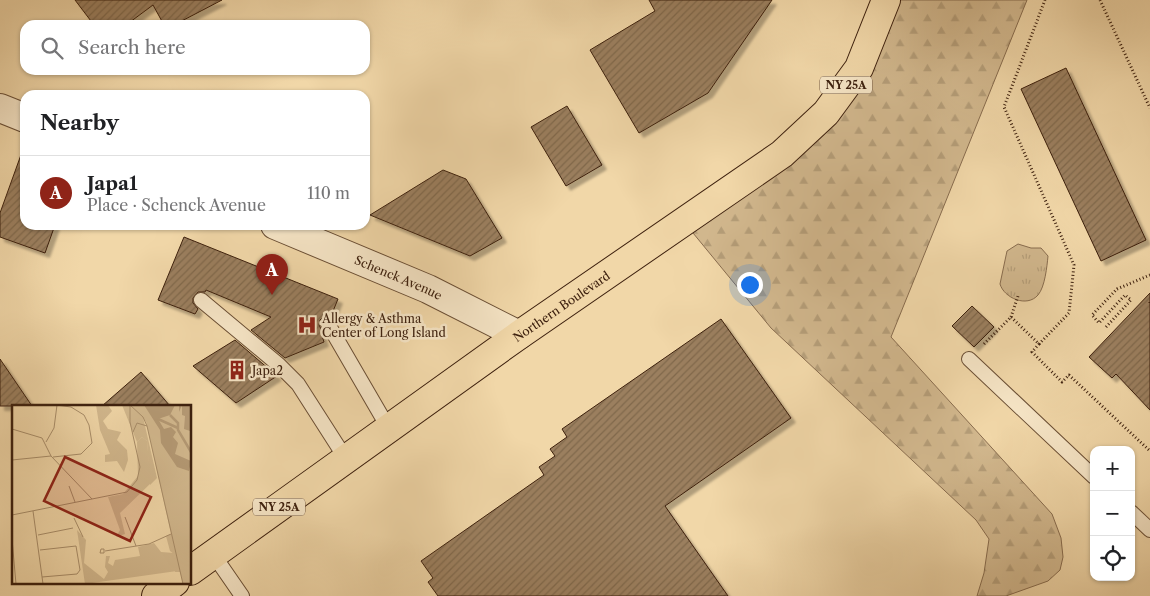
<!DOCTYPE html>
<html lang="en">
<head>
<meta charset="utf-8">
<style>
	:root { --surface:#fff; --page:#f2f2f2; --text:#202124; --muted:#757577; --line:#e0e0e0; --accent:#8f2418 }
	body { margin:0; font-family:"Libre Caslon Text",serif; background:var(--page); color:var(--text) }
	.controls { position:absolute; right:15px; bottom:15px; display:grid; overflow:hidden; border-radius:10px; box-shadow:0 1px 4px #0004 }
	.controls button { width:45px; height:45px; display:grid; place-items:center; padding:0; border:0; border-bottom:1px solid var(--line); background:var(--surface); color:var(--text); font:25px sans-serif }
	.you { position:absolute; left:749px; top:284px; width:18px; height:18px; margin:-12px; border:4px solid #fff; border-radius:50%; background:#1a73e8; box-shadow:0 0 0 8px #1a73e833 }
	.badge { display:grid; place-items:center; width:32px; height:32px; border-radius:50%; background:var(--accent); color:#fff; font-size:16px; font-weight:700 }
	.pin { position:absolute; translate:-50% -41px; filter:drop-shadow(0 1px 2px #0008) }
	.pin::after { content:''; position:absolute; top:26px; width:18px; height:15px; background:inherit; clip-path:polygon(0 0,100% 0,50% 100%) }
	.list { margin:0; padding:0; list-style:none }
	h2 { display:flex; justify-content:space-between; align-items:center; height:65px; margin:0; padding:0 20px; font-size:21px }
	h2 small { font-size:16px; font-weight:400; color:var(--muted) }
	.list li { display:grid; grid-template-columns:32px 1fr auto; gap:15px; align-items:center; box-sizing:border-box; height:75px; padding:0 20px; border-top:1px solid var(--line) }
	.list b { display:block; font-size:19px; white-space:nowrap }
	.list p { margin:0; font-size:16px; white-space:nowrap; color:var(--muted) }
	.list em { font-size:16px; font-style:normal; color:var(--muted) }
	.icon { flex:none; width:28px; height:28px; fill:none; stroke:currentColor; stroke-width:2; stroke-linecap:round; stroke-linejoin:round }
	.map { position:relative; flex:none; width:1150px; height:596px; overflow:hidden }
	.search { position:absolute; background:var(--surface); box-shadow:0 1px 4px #0004; left:20px; top:20px; width:350px; height:55px; display:flex; align-items:center; gap:12px; box-sizing:border-box; padding:0 18px; border-radius:15px; color:var(--muted); font-size:19px }
	.panel { position:absolute; background:var(--surface); box-shadow:0 1px 4px #0004; left:20px; top:90px; width:350px; height:140px; border-radius:15px }
	.map>svg:first-child { display:block }
	.forest { fill:url(#forest-firs); stroke:#886c4e }
	.park { fill:url(#park-tufts); stroke:#886c4e }
	.building { fill:url(#building-hatch); stroke:#3d200e; filter:url(#shadow) }
	.lines { fill:none; stroke-linecap:round; stroke-linejoin:round }
	.service-casing { stroke:#6a4e34; stroke-width:16 }
	.minor-casing { stroke:#6a4e34; stroke-width:30 }
	.primary-casing { stroke:#3d200e; stroke-width:30 }
	.path { stroke:#3d200e; stroke-width:3; stroke-dasharray:1 2.5; stroke-linecap:butt }
	.service { stroke:#f6e5c6; stroke-width:14 }
	.minor { stroke:#f6e5c6; stroke-width:28 }
	.primary { stroke:#f1d7a8; stroke-width:28 }
	.labels { text-anchor:middle; dominant-baseline:central; stroke-width:5; stroke-linejoin:round; paint-order:stroke }
	.shield { fill:#f6e5c6; stroke:#745b45; stroke-width:1 }
	.shield-label { font-size:11px; font-weight:bold; fill:#3d200e }
	.street-label { font-size:12px; fill:#3d200e; stroke:#f6e5c6 }
	.poi-label { font-size:12px; fill:#3d200e; stroke:#f6e5c6; text-anchor:start }
	.inset-river { fill:none; stroke:#b49974; stroke-width:2.5 }
	.inset-road { fill:none; stroke:#a98e6a; stroke-width:1 }
	.view { fill:#8f2418; fill-opacity:0.15; stroke:#8f2418; stroke-width:2.5 }
	.inset-edge { fill:none; stroke:#3d200e; stroke-width:2.5 }
</style>
</head>
<body>
<div class="map">
<svg width="1150" height="596" viewBox="0 0 1150 596">
	<defs>
		<pattern id="forest-firs" width="22" height="20" patternUnits="userSpaceOnUse" patternTransform="scale(1.25)"><rect width="22" height="20" fill="#d2b88e"/><path d="M5 1l3.5 6h-7zM16 11l3.5 6h-7z" fill="#b59e79"/></pattern>
		<pattern id="park-tufts" width="24" height="20" patternUnits="userSpaceOnUse" patternTransform="scale(1.25)"><rect width="24" height="20" fill="#d2b88e"/><path d="M3 7l-1-3M5 7V3M7 7l1-3M15 17l-1-3M17 17v-4M19 17l1-3" fill="none" stroke="#b59e79"/></pattern>
		<pattern id="building-hatch" width="6" height="6" patternUnits="userSpaceOnUse" patternTransform="scale(1.25)"><rect width="6" height="6" fill="#9b7f5e"/><path d="M-1 1l2-2M0 6l6-6M5 7l2-2" fill="none" stroke="#80684c"/></pattern>
		<filter id="shadow"><feDropShadow dx="4.5" dy="4.5" stdDeviation="1" flood-color="#0004"/></filter>
	</defs>
	<rect width="100%" height="100%" fill="#f1d7a8"/>
	<filter id="stains"><feTurbulence type="fractalNoise" baseFrequency=".004" numOctaves="4"/><feColorMatrix values="0 0 0 0 .2 0 0 0 0 .09 0 0 0 0 .02 0 0 0 .5 -.17"/></filter>
	<radialGradient id="worn" r=".72"><stop offset=".6" stop-color="#630" stop-opacity="0"/><stop offset="1" stop-color="#630" stop-opacity=".3"/></radialGradient>
	<!-- forest -->
	<polygon class="forest" points="886,0 1027,0 891,337 1052,514 1061,538 1063,557 1060,570 1048,581 1006,596 977,596 984,573 989,539 976,520 771,328 684,222 826,113"/>
	<!-- park -->
	<path class="park" d="M1018 244 1031 248H1041L1048 256C1047 266 1045 287 1038 295 1027 308 1004 298 1000 284L1007 251Z"/>
	<!-- building -->
	<g class="building">
		<polygon points="75,0 222,0 174,25 164,25 153,5 126,25 94,25"/>
		<polygon points="649,0 772,0 708,93 639,133 590,50 655,11"/>
		<polygon points="1066,68 1146,240 1101,261 1021,89"/>
		<polygon points="567,106 602,165 566,186 531,127"/>
		<polygon points="22,152 25,153 25,225 55,225 45,253 0,237 0,213"/>
		<polygon points="443,170 466,179 502,238 470,256 370,215"/>
		<polygon points="184,237 338,299 331,316 324,316 320,320 319,325 323,333 322,336 324,342 285,358 251,330 271,317 206,290 205,292 198,292 193,298 193,303 198,309 195,314 158,300"/>
		<polygon points="1150,293 1150,410 1116,374 1112,378 1089,357"/>
		<polygon points="972,306 994,327 974,347 952,326"/>
		<polygon points="721,319 791,418 665,506 728,596 438,596 428,582 433,578 421,561 544,475 539,467 555,456 550,449 567,437 562,429"/>
		<polygon points="235,340 277,376 236,403 193,366"/>
		<polygon points="0,359 32,406 0,406"/>
		<polygon points="141,372 170,406 102,406"/>
	</g>
	<g class="lines">
		<defs>
			<g id="service">
				<polyline points="201,300 279,365 298,384 346,459"/>
				<polyline points="328,324 389,429"/>
				<polyline points="969,359 1094,477"/>
				<polyline points="1131,512 1150,530"/>
				<polyline points="213,554 242,596"/>
			</g>
			<g id="minor">
				<polyline points="0,108 25,118"/>
				<path id="s1" d="M275 225 428 289 519 335"/>
			</g>
			<g id="primary">
				<path id="s2" d="M190 571 519 335 782 154 826 113 859 68 886 0"/>
				<polyline points="156,596 175,582"/>
			</g>
		</defs>
		<!-- service casing -->
		<use href="#service" class="service-casing"/>
		<!-- minor casing -->
		<use href="#minor" class="minor-casing"/>
		<!-- primary casing -->
		<use href="#primary" class="primary-casing"/>
		<!-- path -->
		<g class="path">
			<polyline points="1100,0 1150,108"/>
			<polyline points="1150,303 1150,302"/>
			<polyline points="1011,317 1018,296"/>
			<polyline points="1106,327 1131,300 1125,295 1099,323 1092,315 1117,289 1150,275"/>
			<polyline points="984,344 1011,317 1039,344 1032,352 1062,382 1069,375 1150,451"/>
			<polyline points="1039,344 1069,313 1074,265 1004,107 1045,0"/>
		</g>
		<!-- service -->
		<use href="#service" class="service"/>
		<!-- minor -->
		<use href="#minor" class="minor"/>
		<!-- primary -->
		<use href="#primary" class="primary"/>
	</g>
	<!-- icons -->
	<defs>
		<symbol id="hospital-bare" viewBox="-9 -9 18 18"><path d="M-5-5h3v3.5h4V-5h3V5h-3V1.5h-4V5h-3Z" fill="#8f2418" stroke="#f6e5c6" stroke-width="2.5" paint-order="stroke"/></symbol>
		<symbol id="building-bare" viewBox="-9 -9 18 18"><path d="M-4-6H4V6H1V3H-1V6H-4ZM-2.5-4.3h1.7v1.8h-1.7ZM.8-4.3h1.7v1.8H.8ZM-2.5-1h1.7V.8h-1.7ZM.8-1h1.7V.8H.8Z" fill="#8f2418" stroke="#f6e5c6" stroke-width="2.5" paint-order="stroke"/></symbol>
	</defs>
	<g fill-rule="evenodd">
		<use href="#hospital-bare" x="293" y="311" width="28" height="28"/>
		<use href="#building-bare" x="223" y="356" width="28" height="28"/>
	</g>
	<g class="labels">
		<!-- shield labels -->
		<g class="shield">
			<rect x="820" y="76.5" width="52" height="17" rx="4"/>
			<rect x="253" y="498.5" width="52" height="17" rx="4"/>
		</g>
		<g class="shield-label">
			<text x="846" y="85">NY 25A</text>
			<text x="279" y="507">NY 25A</text>
		</g>
		<!-- street labels -->
		<g class="street-label">
			<text stroke="none"><textPath href="#s1" startOffset="134">Schenck Avenue</textPath></text>
			<text stroke="none"><textPath href="#s2" startOffset="456">Northern Boulevard</textPath></text>
		</g>
		<!-- poi labels -->
		<g class="poi-label">
			<text x="322" y="318">Allergy &amp; Asthma<tspan x="322" dy="14">Center of Long Island</tspan></text>
			<text x="252" y="370">Japa2</text>
		</g>
	</g>
	<!-- overview -->
	<g transform="translate(12 405)">
		<rect width="179" height="179" fill="#f1d7a8"/>
		<path d="M110 0H118L131 12 145 73 138 80 135 36 130 32 125 37ZM159 129 179 147V179H171L168 167H163L162 149 158 146 154 131Z" fill="#d2b88e"/>
		<path d="M84 0H96L100 6 91 16 96 24 109 27 105 35 115 45 116 55 112 67 105 56 93 57V50L98 49 88 25ZM130 32 135 36 139 78 108 108 113 129 104 132 108 125 96 92 111 89 126 71 125 37ZM65 125 74 135 72 158 92 174 96 167 93 162 94 151H98L96 158 101 161 103 155 128 151 126 142 142 138 149 147 162 148 165 166 73 179Z" fill="#d2b88e"/>
		<path d="M118 0H179V147L164 151 134 17Z" fill="#d2b88e"/>
		<path d="M132 0H163L158 10 146 14 152 24 159 22 164 27 161 32 166 38 163 49 179 56 177 66 165 62 149 38 148 25ZM167 0H179L178 26 172 24 173 11 170 10V0L167 7Z" fill="#b49974"/>
		<path class="inset-river" d="M158 10 166 18V25L179 47M146 14 166 23"/>
		<path class="inset-road" d="M118 0 131 12 135 21 171 179M0 24 30 33 39 51M121 27 125 18 135 21M34 37 42 23 45 0M41 52 69 49 80 38 77 20 72 10 59 2 44 0M0 55 39 51 80 94M57 81 63 97M21 106 31 179M0 110 115 87 125 75 128 62 118 17V0M113 112 124 141M62 113 71 132M26 130 61 123M0 134 4 179M89 144H92V148H88ZM28 145 64 141 68 165 65 169 30 172M93 146 137 139 159 129"/>
		<path class="view" d="M53 52 139 92 118 136 32 96Z"/>
		<rect width="179" height="179" class="inset-edge"/>
	</g>
	<rect width="100%" height="100%" filter="url(#stains)"/>
	<rect width="100%" height="100%" fill="url(#worn)"/>
</svg>
<div class="controls">
<button>+</button>
<button>−</button>
<button><svg class="icon" aria-label="locate" viewBox="0 0 24 24"><circle cx="12" cy="12" r="6"/><path d="M12 2v4M12 18v4M2 12h4M18 12h4"/></svg></button>
</div>
<div class="you"></div>
<div class="pin badge" style="left:272px;top:295px">A</div>
<div class="search"><svg class="icon" aria-label="search" viewBox="0 0 24 24"><circle cx="10" cy="10" r="6"/><path d="M15 15l6 6"/></svg>Search here</div>
<section class="panel">
<h2>Nearby<small></small></h2>
<ul class="list">
<li><span class="badge">A</span><div><b>Japa1</b><p>Place · Schenck Avenue</p></div><em>110 m</em></li>
</ul>
</section>
</div>
</body>
</html>
